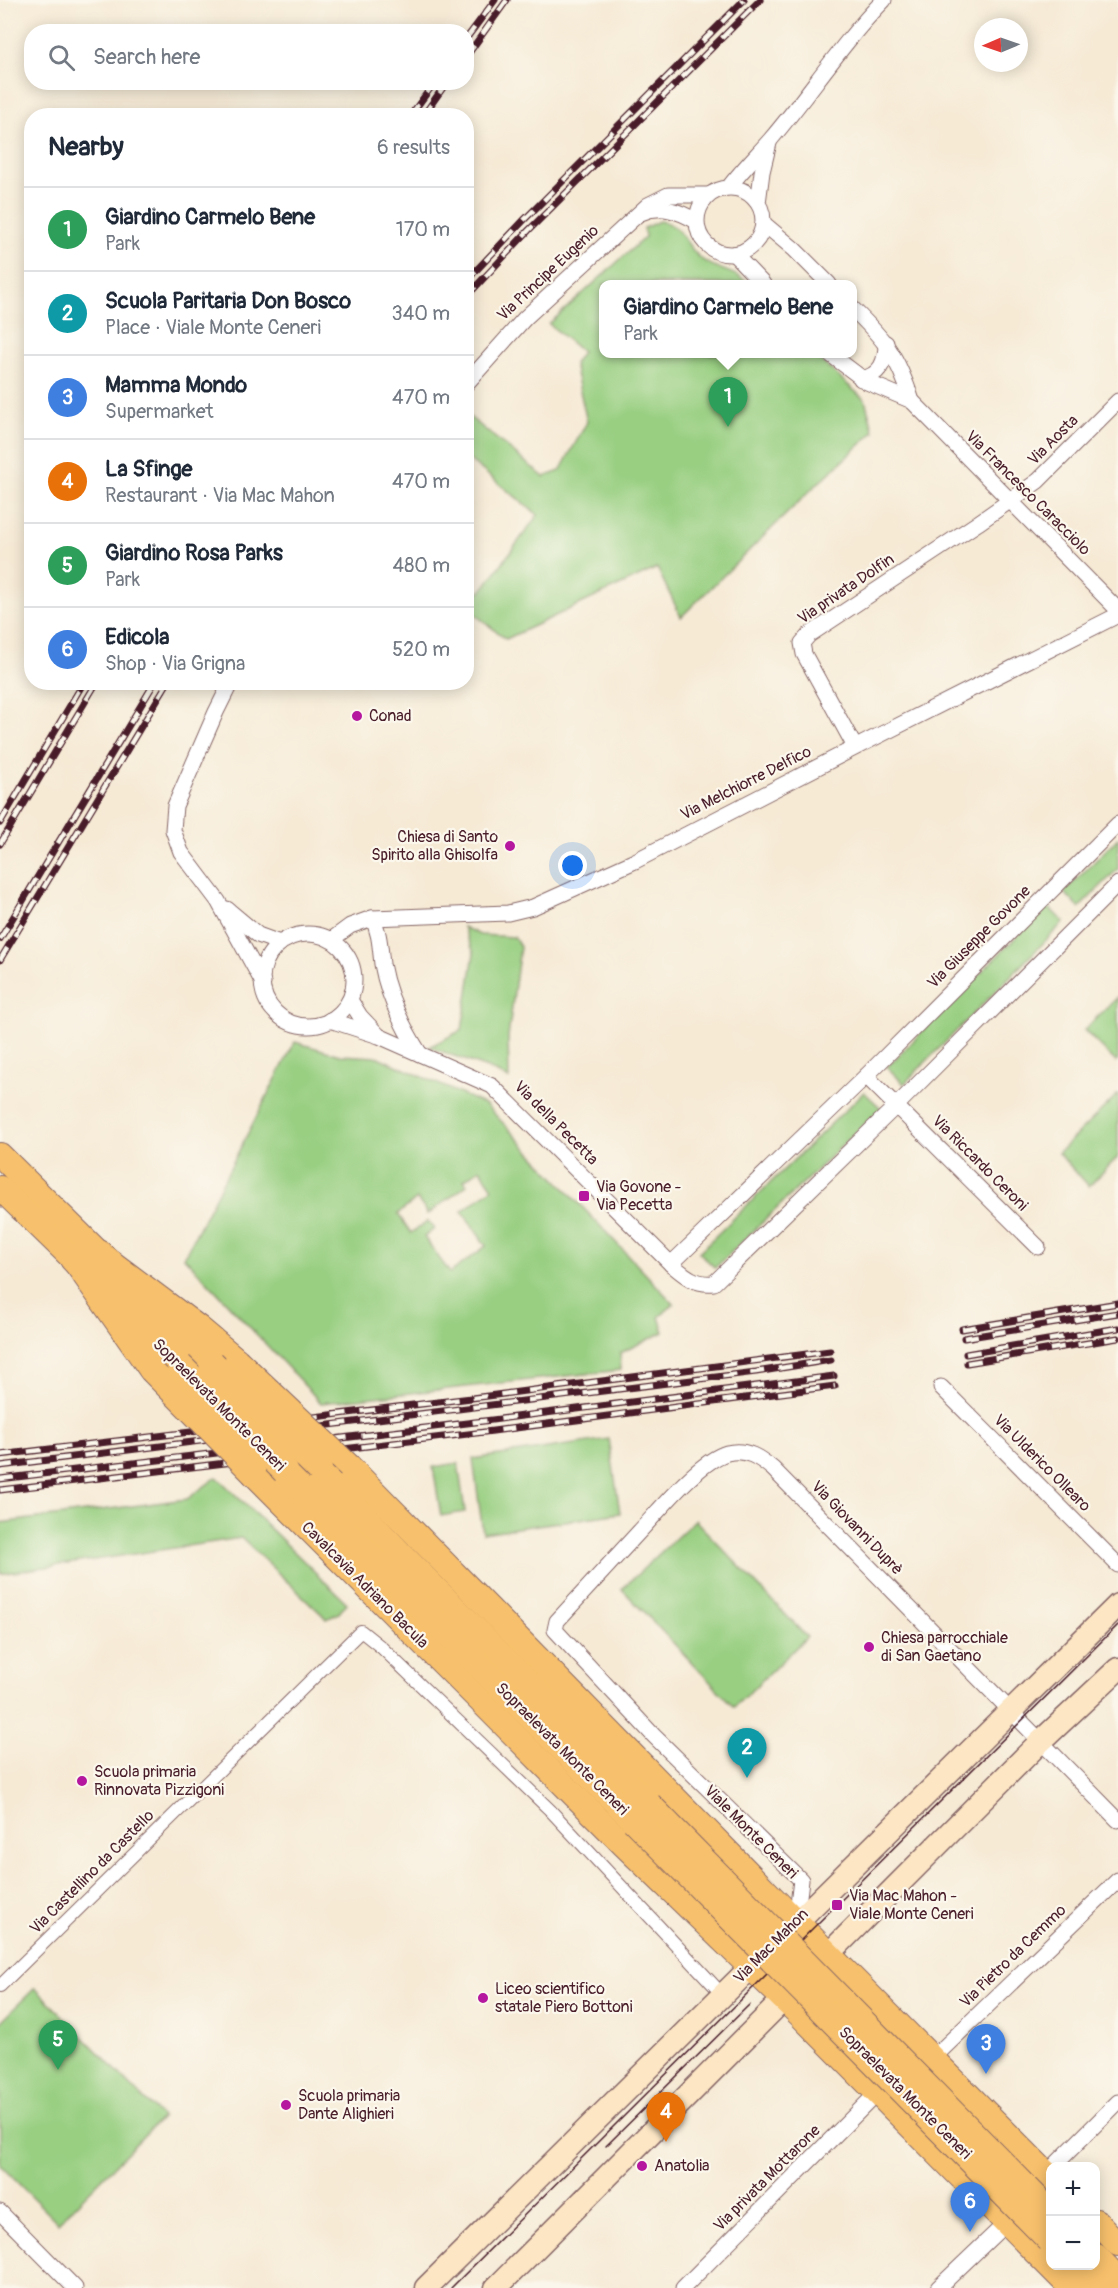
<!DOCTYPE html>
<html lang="en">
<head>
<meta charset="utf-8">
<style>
	:root { --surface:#fff; --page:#f6f6f7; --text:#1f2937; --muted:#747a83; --line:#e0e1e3; --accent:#db2777 }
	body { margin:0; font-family:Pangolin,sans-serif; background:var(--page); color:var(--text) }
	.controls { position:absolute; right:18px; bottom:18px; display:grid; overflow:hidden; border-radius:12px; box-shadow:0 3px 15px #0003 }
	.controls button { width:54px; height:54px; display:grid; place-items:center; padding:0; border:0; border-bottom:2px solid var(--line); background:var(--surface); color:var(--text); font:30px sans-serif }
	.compass { position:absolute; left:974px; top:18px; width:54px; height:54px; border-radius:50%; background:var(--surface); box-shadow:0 3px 15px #0003; rotate:268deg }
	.you { position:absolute; left:573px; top:866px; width:21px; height:21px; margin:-15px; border:4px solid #fff; border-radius:50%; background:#1a73e8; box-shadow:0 0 0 9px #1a73e833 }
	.badge { display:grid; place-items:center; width:39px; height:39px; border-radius:50%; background:var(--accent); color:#fff; font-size:20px; font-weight:700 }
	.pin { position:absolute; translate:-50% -50px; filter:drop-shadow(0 2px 3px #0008) }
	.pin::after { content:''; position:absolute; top:32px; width:21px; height:18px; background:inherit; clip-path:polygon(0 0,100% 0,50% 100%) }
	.popup { position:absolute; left:599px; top:280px; width:258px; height:78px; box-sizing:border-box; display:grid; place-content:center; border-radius:12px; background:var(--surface); filter:drop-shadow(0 2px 4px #0005); font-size:20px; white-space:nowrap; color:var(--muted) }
	.popup b { font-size:22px; color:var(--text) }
	.popup::after { content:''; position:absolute; left:50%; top:100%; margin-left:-12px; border:12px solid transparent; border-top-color:var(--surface) }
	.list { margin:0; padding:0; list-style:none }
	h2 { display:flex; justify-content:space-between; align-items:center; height:78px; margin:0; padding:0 24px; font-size:26px }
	h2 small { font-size:20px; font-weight:400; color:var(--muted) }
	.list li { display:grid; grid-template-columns:39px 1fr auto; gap:18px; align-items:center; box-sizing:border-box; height:84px; padding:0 24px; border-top:2px solid var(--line) }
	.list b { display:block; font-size:22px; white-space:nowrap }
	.list p { margin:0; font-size:20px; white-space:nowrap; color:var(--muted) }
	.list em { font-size:20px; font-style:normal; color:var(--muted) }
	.icon { flex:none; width:33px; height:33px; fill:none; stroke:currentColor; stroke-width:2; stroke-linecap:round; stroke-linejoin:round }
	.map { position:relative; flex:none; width:1118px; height:2288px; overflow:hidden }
	.search { position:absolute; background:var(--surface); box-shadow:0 3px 15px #0003; left:24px; top:24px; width:450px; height:66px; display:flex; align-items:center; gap:15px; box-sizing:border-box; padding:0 21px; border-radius:24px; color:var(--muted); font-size:22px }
	.panel { position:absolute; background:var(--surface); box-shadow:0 3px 15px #0003; left:24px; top:108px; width:450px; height:582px; border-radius:24px }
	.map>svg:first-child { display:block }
	.green { fill:#98cf81; stroke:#717756; stroke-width:1.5; fill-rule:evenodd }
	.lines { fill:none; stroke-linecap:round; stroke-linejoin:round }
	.pedestrian-casing { stroke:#866666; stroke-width:14 }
	.minor-casing { stroke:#866666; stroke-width:17 }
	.secondary-casing { stroke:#866666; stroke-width:25 }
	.primary-casing { stroke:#866666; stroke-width:26 }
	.trunk-casing { stroke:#866666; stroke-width:28 }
	.pedestrian { stroke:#fff; stroke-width:12 }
	.minor { stroke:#fff; stroke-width:15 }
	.secondary { stroke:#fce6c4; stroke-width:22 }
	.primary { stroke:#f7c06c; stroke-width:24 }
	.trunk { stroke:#f7c06c; stroke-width:26 }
	.tram { stroke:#4a1f2b; stroke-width:1.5 }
	.rail-casing { stroke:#4a1f2b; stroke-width:7 }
	.rail { stroke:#fbf7ec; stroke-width:4.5; stroke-dasharray:14; stroke-linecap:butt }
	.primary-bridge-casing { stroke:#866666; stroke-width:26; stroke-linecap:butt }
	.trunk-bridge-casing { stroke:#866666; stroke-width:28; stroke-linecap:butt }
	.primary-bridge { stroke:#f7c06c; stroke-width:24 }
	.trunk-bridge { stroke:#f7c06c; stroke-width:26 }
	.poi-dot { fill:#b5179e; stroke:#fbf7ec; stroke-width:2 }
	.labels { text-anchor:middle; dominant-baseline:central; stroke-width:4.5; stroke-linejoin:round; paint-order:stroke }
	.street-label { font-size:16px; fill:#4a1f2b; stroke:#fbf7ec }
	.poi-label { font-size:16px; fill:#4a1f2b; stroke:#fbf7ec; text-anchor:start }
</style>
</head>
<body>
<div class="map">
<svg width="1118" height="2288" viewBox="0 0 1118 2288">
	<rect width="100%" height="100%" fill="#fbf7ec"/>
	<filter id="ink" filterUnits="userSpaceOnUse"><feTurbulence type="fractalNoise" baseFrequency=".0167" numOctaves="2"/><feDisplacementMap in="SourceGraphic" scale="12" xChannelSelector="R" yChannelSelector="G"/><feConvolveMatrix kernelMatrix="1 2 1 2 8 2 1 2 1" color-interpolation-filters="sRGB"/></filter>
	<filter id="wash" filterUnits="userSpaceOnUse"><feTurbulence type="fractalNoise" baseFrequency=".008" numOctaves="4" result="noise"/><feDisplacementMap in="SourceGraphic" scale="24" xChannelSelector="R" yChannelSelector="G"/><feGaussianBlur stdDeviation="1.35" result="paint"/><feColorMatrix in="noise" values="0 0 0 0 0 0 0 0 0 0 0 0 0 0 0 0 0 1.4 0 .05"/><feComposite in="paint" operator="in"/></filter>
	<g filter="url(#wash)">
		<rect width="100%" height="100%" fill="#f6ead5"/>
		<!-- green -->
		<g class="green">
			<path d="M659 221C682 224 684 244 700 258 714 270 735 270 749 284H604V354H813L865 400 874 432 813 488 681 617 657 568 506 639 467 608V582L480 593 538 515 467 458V415L544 477 560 471 587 422 574 364 582 352 549 324 645 237 644 228Z"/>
			<polygon points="1118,838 1118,869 1079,908 1064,892"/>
			<polygon points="1047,906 1064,922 904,1084 887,1067"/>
			<polygon points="463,927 480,935 514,937 520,947 508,1037 509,1079 490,1069 429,1047 462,1030 474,953"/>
			<polygon points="1118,997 1118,1060 1116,1062 1084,1030"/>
			<path d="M295 1042 340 1055 378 1057 486 1105 674 1304 659 1317 664 1332 620 1353 621 1370 321 1403 184 1257ZM480 1169 493 1188 462 1211 486 1246 450 1273 424 1237 434 1229 428 1221 411 1233 398 1214 417 1199 428 1214 467 1185 464 1180Z"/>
			<polygon points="864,1092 881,1108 715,1268 699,1252"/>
			<polygon points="1118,1094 1118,1157 1089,1186 1058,1153"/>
			<polygon points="609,1439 620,1513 483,1533 473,1459"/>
			<polygon points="458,1463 465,1512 441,1516 433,1467"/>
			<polygon points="217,1477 347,1603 339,1613 327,1619 241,1538 0,1574 0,1523 187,1499"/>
			<polygon points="695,1520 807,1637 734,1707 622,1589"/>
			<polygon points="35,1988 162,2117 58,2223 0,2165 0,2022"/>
		</g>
	</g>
	<g filter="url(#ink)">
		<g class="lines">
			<defs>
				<polyline id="pedestrian" points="0,1986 361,1631 381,1647 550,1810 722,1994"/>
				<g id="minor">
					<path d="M729 187C742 170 757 155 771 139 810 93 842 43 884 0"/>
					<circle cx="730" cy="221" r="33"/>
					<polyline points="758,203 762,172 769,143"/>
					<path d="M641 213C661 204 679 211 696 221"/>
					<polyline points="763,223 794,249 829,284"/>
					<polyline points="734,254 763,284"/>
					<path d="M852 308C886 341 897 355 912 401L1118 610"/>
					<polyline points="830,354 867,382 912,401"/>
					<path d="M861 379C881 375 886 361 886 343"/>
					<polyline points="466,384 525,318 648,205 668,195 708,195"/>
					<polyline points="231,682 216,712 175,806 173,830 181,852 218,901 263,983"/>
					<polyline points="855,747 804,654 802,643 809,635 978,523 1038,481 1118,401"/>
					<polyline points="227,909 258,935 280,943"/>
					<path d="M372 918C380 932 380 948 382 964 388 997 402 1026 420 1054"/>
					<circle cx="308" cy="980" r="46"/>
					<polyline points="331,940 350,926 372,918 508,913 533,907 635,861 872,739 1118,615"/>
					<polyline points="350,1000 360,1016 377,1034"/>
					<path d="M330 1020 379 1036 492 1086 671 1264C685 1276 695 1285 714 1283L897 1105 1118 884"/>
					<polyline points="866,1076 1038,1247"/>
					<polyline points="671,1264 866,1076 1118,824"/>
					<polyline points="941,1387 1118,1565"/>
					<path d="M796 1921 801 1880 654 1736 555 1630 557 1621C584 1592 611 1562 638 1533 659 1511 699 1461 727 1453 746 1448 760 1458 773 1469L1118 1820"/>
					<polyline points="933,2058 1118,1880"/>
					<polyline points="1054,2166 1118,2102"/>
					<polyline points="0,2212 75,2288"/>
					<polyline points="683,2288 877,2093"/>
					<polyline points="938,2288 1006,2223"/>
				</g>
				<g id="secondary">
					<polyline points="426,2288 1118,1605"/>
					<polyline points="496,2288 1040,1742 1118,1669"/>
				</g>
				<g id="primary">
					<polyline points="0,1155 99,1253 199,1328 237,1360"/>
					<polyline points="0,1188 73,1259 151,1370"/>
					<polyline points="349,1466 775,1900 1050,2177"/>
					<polyline points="254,1474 624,1845 800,2015 1071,2288"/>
					<polyline points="1096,2221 1118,2244"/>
				</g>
				<g id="trunk">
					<polyline points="99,1253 143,1302 212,1363"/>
					<polyline points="73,1259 180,1366"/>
					<polyline points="319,1469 400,1554 649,1805"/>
					<polyline points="285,1471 634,1820"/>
					<polyline points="1096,2257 1118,2280"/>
					<polyline points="1076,2266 1098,2288"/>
				</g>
			</defs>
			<!-- pedestrian casing -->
			<use href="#pedestrian" class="pedestrian-casing"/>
			<!-- minor casing -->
			<use href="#minor" class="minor-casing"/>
			<!-- secondary casing -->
			<use href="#secondary" class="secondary-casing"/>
			<!-- primary casing -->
			<use href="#primary" class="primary-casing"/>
			<!-- trunk casing -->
			<use href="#trunk" class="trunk-casing"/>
			<!-- pedestrian -->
			<use href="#pedestrian" class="pedestrian"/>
			<!-- minor -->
			<use href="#minor" class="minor"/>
			<!-- secondary -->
			<use href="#secondary" class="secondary"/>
			<!-- primary -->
			<use href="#primary" class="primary"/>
			<!-- trunk -->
			<use href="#trunk" class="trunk"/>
			<!-- tram -->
			<g class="tram">
				<polyline points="798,1943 1118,1625"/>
				<polyline points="606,2146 749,2005"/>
				<polyline points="451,2288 769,1972"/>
			</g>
			<defs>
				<g id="rail">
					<polyline points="466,39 495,0"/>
					<polyline points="466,57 507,0"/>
					<polyline points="410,116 435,82"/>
					<polyline points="423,116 447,82"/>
					<polyline points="466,281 525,219 744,0"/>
					<polyline points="466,297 529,230 760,0"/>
					<polyline points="0,823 84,682"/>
					<polyline points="0,844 97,682"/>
					<polyline points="0,939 155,682"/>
					<polyline points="0,960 168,682"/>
					<polyline points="962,1329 1118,1303"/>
					<polyline points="964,1338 1118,1313"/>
					<polyline points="966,1354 1118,1328"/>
					<polyline points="967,1363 1118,1338"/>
					<polyline points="0,1455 488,1396 830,1351"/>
					<polyline points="0,1466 756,1372 831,1360"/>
					<polyline points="0,1479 492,1420 834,1376"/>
					<polyline points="0,1490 493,1431 835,1386"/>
				</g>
			</defs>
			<!-- rail casing -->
			<use href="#rail" class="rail-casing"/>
			<!-- rail -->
			<use href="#rail" class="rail"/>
			<defs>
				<g id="primary-bridge">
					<polyline points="237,1360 349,1466"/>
					<polyline points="151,1370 254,1474"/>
				</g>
				<g id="trunk-bridge">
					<polyline points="212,1363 319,1469"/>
					<polyline points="180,1366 285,1471"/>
					<polyline points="649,1805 1050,2212"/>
					<polyline points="634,1820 1050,2240"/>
				</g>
			</defs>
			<!-- primary-bridge casing -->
			<use href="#primary-bridge" class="primary-bridge-casing"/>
			<!-- trunk-bridge casing -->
			<use href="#trunk-bridge" class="trunk-bridge-casing"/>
			<!-- primary-bridge -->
			<use href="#primary-bridge" class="primary-bridge"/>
			<!-- trunk-bridge -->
			<use href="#trunk-bridge" class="trunk-bridge"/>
		</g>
	</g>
	<!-- markers -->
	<g class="poi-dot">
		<circle cx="357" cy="716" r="6"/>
		<circle cx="510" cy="846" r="6"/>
		<rect x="578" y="1190" width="12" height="12" rx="3"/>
		<circle cx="869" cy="1647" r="6"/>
		<circle cx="82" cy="1781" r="6"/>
		<rect x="831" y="1899" width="12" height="12" rx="3"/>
		<circle cx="483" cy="1998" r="6"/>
		<circle cx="286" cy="2105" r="6"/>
		<circle cx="642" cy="2166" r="6"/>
	</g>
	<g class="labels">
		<!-- street labels -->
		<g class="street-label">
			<text transform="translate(548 273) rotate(-43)">Via Principe Eugenio</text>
			<text transform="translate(1053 440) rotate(-45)">Via Aosta</text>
			<text transform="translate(1028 493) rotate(45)">Via Francesco Caracciolo</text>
			<text transform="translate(846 589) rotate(-34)">Via privata Dolfin</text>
			<text transform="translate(746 783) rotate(-27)">Via Melchiorre Delfico</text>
			<text transform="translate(979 937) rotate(-45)">Via Giuseppe Govone</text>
			<text transform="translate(556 1123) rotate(45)">Via della Pecetta</text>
			<text transform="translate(980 1163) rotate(45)">Via Riccardo Ceroni</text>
			<text transform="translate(219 1405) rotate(45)">Sopraelevata Monte Ceneri</text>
			<text transform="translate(1042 1463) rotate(45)">Via Ulderico Ollearo</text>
			<text transform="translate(857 1528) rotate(46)">Via Giovanni Duprè</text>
			<text transform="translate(365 1585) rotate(45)">Cavalcavia Adriano Bacula</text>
			<text transform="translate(562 1749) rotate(45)">Sopraelevata Monte Ceneri</text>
			<text transform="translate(751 1832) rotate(45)">Viale Monte Ceneri</text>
			<text transform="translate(92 1872) rotate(-45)">Via Castellino da Castello</text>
			<text transform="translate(771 1946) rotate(-45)">Via Mac Mahon</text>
			<text transform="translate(1013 1956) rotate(-44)">Via Pietro da Cemmo</text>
			<text transform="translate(905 2093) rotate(45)">Sopraelevata Monte Ceneri</text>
			<text transform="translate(767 2178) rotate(-45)">Via privata Mottarone</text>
		</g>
		<!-- poi labels -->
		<g class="poi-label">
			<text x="369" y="716">Conad</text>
			<text x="498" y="837" text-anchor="end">Chiesa di Santo<tspan x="498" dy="18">Spirito alla Ghisolfa</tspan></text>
			<text x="596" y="1187">Via Govone -<tspan x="596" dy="18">Via Pecetta</tspan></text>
			<text x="881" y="1638">Chiesa parrocchiale<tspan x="881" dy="18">di San Gaetano</tspan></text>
			<text x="94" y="1772">Scuola primaria<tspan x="94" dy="18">Rinnovata Pizzigoni</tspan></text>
			<text x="849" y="1896">Via Mac Mahon -<tspan x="849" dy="18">Viale Monte Ceneri</tspan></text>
			<text x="495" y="1989">Liceo scientifico<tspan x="495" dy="18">statale Piero Bottoni</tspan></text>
			<text x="298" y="2096">Scuola primaria<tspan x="298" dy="18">Dante Alighieri</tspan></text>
			<text x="654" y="2166">Anatolia</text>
		</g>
	</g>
</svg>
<div class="controls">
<button>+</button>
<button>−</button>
</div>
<svg class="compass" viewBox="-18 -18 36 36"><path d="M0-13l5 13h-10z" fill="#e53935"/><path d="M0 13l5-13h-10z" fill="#747a83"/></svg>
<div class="you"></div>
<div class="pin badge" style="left:728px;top:427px;background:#2e9e5b">1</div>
<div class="popup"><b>Giardino Carmelo Bene</b>Park</div>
<div class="pin badge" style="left:747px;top:1778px;background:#0f9aa8">2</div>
<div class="pin badge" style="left:986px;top:2074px;background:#3f7fe0">3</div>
<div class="pin badge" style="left:666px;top:2142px;background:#e8710a">4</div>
<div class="pin badge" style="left:58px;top:2070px;background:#2e9e5b">5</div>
<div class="pin badge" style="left:970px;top:2232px;background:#3f7fe0">6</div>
<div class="search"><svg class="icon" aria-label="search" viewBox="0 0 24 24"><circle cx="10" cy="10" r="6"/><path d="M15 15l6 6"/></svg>Search here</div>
<section class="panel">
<h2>Nearby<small>6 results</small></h2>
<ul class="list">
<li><span class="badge" style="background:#2e9e5b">1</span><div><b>Giardino Carmelo Bene</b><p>Park</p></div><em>170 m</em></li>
<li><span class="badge" style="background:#0f9aa8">2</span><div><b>Scuola Paritaria Don Bosco</b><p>Place · Viale Monte Ceneri</p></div><em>340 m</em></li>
<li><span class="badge" style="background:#3f7fe0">3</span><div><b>Mamma Mondo</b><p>Supermarket</p></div><em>470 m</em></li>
<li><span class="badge" style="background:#e8710a">4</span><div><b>La Sfinge</b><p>Restaurant · Via Mac Mahon</p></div><em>470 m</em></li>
<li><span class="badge" style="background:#2e9e5b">5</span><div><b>Giardino Rosa Parks</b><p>Park</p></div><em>480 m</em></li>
<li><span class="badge" style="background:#3f7fe0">6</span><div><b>Edicola</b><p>Shop · Via Grigna</p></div><em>520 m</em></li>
</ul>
</section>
</div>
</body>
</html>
